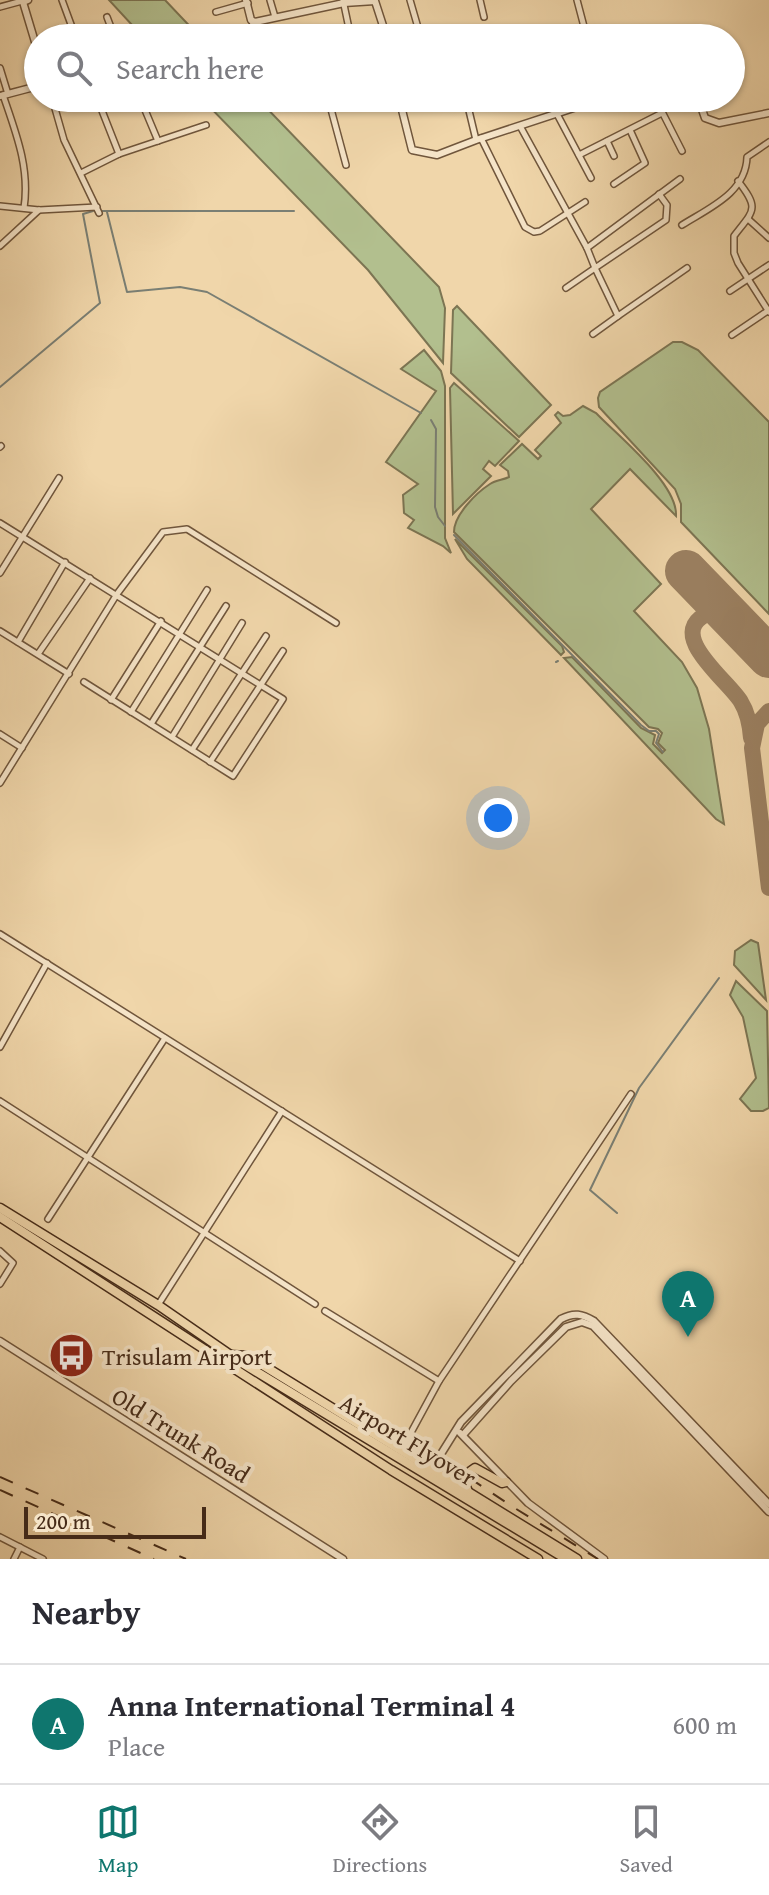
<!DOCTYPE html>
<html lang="en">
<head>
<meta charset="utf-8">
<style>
	:root { --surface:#fff; --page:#f7f7f7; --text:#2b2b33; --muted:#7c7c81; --line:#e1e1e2; --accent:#0f766e }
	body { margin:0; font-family:"Gentium Book Plus",serif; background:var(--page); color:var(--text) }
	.scale { position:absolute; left:24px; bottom:20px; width:182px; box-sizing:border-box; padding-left:8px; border:4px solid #462b18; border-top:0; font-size:22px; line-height:28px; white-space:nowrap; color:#462b18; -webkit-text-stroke:6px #f5e4c8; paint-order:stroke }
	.you { position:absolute; left:498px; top:818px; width:28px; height:28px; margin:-20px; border:6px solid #fff; border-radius:50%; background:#1a73e8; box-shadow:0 0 0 12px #1a73e833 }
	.badge { display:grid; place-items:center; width:52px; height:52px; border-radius:50%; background:var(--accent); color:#fff; font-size:26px; font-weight:700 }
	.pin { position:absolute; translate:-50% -66px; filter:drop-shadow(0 2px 4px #0008) }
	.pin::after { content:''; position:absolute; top:42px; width:28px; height:24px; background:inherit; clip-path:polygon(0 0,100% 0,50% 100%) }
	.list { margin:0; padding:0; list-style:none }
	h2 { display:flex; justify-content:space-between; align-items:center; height:104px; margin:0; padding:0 32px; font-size:34px }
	h2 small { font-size:26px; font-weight:400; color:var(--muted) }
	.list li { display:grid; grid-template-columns:52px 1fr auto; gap:24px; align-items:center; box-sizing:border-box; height:120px; padding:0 32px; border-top:2px solid var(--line) }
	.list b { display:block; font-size:30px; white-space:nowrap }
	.list p { margin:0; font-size:26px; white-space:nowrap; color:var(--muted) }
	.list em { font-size:26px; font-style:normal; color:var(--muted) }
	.icon { flex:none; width:44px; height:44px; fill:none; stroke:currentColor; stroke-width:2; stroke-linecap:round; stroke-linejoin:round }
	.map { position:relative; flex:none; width:769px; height:1559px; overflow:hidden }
	.search { position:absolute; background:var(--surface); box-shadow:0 2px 6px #0004; left:24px; right:24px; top:24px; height:88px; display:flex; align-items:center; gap:20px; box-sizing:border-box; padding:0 28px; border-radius:44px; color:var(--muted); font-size:30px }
	.sheet { height:224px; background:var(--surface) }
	nav { display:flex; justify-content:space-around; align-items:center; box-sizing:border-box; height:112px; border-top:2px solid var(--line); background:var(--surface); font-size:22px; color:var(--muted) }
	nav a { display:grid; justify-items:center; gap:4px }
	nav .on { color:var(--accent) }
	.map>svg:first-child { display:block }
	.green { fill:#b2bf8e; stroke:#7c7553; stroke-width:2 }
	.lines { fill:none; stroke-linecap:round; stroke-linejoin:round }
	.stream { stroke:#7a7f74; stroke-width:2 }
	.taxiway { stroke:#9b8061; stroke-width:16 }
	.runway { stroke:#9b8061; stroke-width:42 }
	.minor-casing { stroke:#70563c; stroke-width:8 }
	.tertiary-casing { stroke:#70563c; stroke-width:9 }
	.primary-casing { stroke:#462b18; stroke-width:11 }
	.minor { stroke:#f5e4c8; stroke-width:5 }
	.tertiary { stroke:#f5e4c8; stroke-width:6 }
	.primary { stroke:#f0d6aa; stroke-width:8 }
	.rail { stroke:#462b18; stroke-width:2; stroke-dasharray:14 14; stroke-linecap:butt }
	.labels { text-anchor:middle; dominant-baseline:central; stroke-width:8; stroke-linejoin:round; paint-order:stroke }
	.poi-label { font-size:24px; fill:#462b18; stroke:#f5e4c8; text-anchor:start }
	.street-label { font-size:24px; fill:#462b18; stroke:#f5e4c8 }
</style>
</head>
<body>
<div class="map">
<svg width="769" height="1559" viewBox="0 0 769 1559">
	<rect width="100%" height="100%" fill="#f0d6aa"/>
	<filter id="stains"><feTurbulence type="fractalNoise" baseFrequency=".0025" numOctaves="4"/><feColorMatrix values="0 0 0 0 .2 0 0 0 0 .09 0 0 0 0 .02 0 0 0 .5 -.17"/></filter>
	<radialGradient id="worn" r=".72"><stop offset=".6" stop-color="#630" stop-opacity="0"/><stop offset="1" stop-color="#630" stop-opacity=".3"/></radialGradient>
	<!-- green -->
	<g class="green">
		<polygon points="109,0 165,0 201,38 144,38"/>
		<polygon points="201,98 257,98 439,287 445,308 443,363 368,270"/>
		<polygon points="457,306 551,405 519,437 451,373 453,310"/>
		<polygon points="673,342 682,342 698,350 769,422 769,614 681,522 681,504 675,489 599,407 598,398 600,392"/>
		<polygon points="424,350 441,371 445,386 445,538 451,553 443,546 408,528 414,520 404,513 403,495 418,484 386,462 436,391 401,369"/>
		<polygon points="454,383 519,441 495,466 489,461 483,469 491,476 453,514 450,388"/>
		<path d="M583 406 596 413C618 436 678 484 676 516L630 469 591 509 661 584 634 611 682 662 697 688 709 729 724 824 716 819 564 658 572 657 641 728 655 735 653 744 662 753 665 750 658 743 662 733 658 729 649 727 454 532C454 515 476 493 490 484 496 480 503 480 509 477L508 471 500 465 522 444 538 459 541 456 535 450 561 423 555 415 558 412 563 416 570 415Z"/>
		<polygon points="455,539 562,646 564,652 561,655 467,559"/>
		<polygon points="751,940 758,943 766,1000 734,965 735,951"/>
		<polygon points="736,981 767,1011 769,1108 763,1111 751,1111 740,1099 756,1078 743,1017 730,995"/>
	</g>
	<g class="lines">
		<!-- stream -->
		<g class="stream">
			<polyline points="102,211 294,211"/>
			<polyline points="107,212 127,292 180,287 207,292 421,413"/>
			<polyline points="0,387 100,303 83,214 93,211"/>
			<polyline points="431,420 436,429 435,507 438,517 445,526"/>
			<polyline points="454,535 641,725 649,731 656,731 659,734 656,743 663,752"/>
			<polyline points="556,662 558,661"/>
			<polyline points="617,1213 590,1190 639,1088 719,978"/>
		</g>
		<!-- taxiway -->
		<g class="taxiway">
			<path d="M730 616C721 612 714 610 705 615 666 636 730 682 741 702 748 713 750 725 751 738"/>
			<polyline points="769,711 757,724 752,748 769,888"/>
		</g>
		<!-- runway -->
		<polyline class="runway" points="686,571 769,657"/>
		<defs>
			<g id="minor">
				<polyline points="62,0 76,38"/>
				<polyline points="270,0 275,17"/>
				<polyline points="343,0 351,38"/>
				<polyline points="410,0 421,38"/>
				<polyline points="480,0 484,17"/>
				<polyline points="577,0 587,38"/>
				<polyline points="0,7 22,1"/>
				<polyline points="216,12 248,3"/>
				<polyline points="107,17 115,38"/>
				<polyline points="252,21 257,38"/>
				<polyline points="0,68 8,94"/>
				<path d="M3 95C16 133 30 168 24 208"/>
				<polyline points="52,98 64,140 99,213"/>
				<polyline points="97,98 119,154"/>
				<polyline points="140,98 158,141"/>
				<polyline points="277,98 284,106 313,98"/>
				<polyline points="328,98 346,165"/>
				<polyline points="466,98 476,140"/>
				<polyline points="655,98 682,151"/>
				<polyline points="400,104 425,98"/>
				<polyline points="557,114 591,178"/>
				<polyline points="520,126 587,248 595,268 666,220 667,205 659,194"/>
				<polyline points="481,138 525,227 534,232 540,231 585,202"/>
				<polyline points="607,141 614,156"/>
				<polyline points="579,155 662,113"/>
				<polyline points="81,173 119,154 206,125"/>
				<path d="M738 181C760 209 754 210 734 236V253L738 263 769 312"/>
				<polyline points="614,184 645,163 630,130"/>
				<polyline points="0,206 39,210 97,207"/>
				<polyline points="748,219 769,238"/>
				<path d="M682 225C709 208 746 193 747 157L769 142"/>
				<polyline points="0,246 39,210"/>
				<polyline points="587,248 680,179"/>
				<polyline points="566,288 595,268 618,316 593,334"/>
				<polyline points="730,291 769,265"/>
				<polyline points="618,316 687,268"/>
				<polyline points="732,335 769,310"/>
				<polyline points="0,447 1,446"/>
				<polyline points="0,523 283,699 233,776 84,682"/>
				<polyline points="0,573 59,478"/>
				<polyline points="0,631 69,674"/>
				<polyline points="18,642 65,562"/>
				<polyline points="38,654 90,578"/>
				<polyline points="111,700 161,621"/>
				<polyline points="131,712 207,590"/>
				<polyline points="151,724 226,606"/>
				<polyline points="0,734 22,748"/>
				<polyline points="172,737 242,623"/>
				<polyline points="192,750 266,636"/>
				<polyline points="210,762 283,651"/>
				<polyline points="0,783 117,594 163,532 187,529 336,623"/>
				<polyline points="0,934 520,1261"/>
				<polyline points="0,1047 47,963"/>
				<polyline points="0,1101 315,1304"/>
				<polyline points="48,1219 165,1038"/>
				<polyline points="0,1251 13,1263 0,1284"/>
				<polyline points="158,1305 282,1111"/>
				<polyline points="325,1311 439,1381"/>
				<polyline points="401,1451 439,1381 631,1094"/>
				<polyline points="0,1537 43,1559"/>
				<polyline points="14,1559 20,1547"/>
			</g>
			<g id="tertiary">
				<polyline points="28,0 23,2 38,52"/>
				<polyline points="246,0 251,20 255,22 344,3 375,1 387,38"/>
				<polyline points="0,96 38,86"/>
				<polyline points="399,98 412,150 437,155 476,140 604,98"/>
				<polyline points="698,98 705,118 719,123 769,113"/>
				<polyline points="0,1341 343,1559"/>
				<polyline points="460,1433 528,1503 604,1559"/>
				<polyline points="463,1435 511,1381 566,1327 582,1322 593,1326 769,1512"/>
				<path d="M431 1470 461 1422 561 1319C574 1312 582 1314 594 1321L769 1504"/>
			</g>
			<g id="primary">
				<polyline points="0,1208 158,1305 242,1363 566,1559"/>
				<polyline points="0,1217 391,1470 538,1559"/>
				<polyline points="230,1355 248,1356 577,1559"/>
				<path d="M467 1489 463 1484C466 1476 468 1472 475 1468L502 1483 506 1482"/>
			</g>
		</defs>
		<!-- minor casing -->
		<use href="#minor" class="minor-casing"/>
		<!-- tertiary casing -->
		<use href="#tertiary" class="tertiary-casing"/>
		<!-- primary casing -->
		<use href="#primary" class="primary-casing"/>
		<!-- minor -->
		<use href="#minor" class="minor"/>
		<!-- tertiary -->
		<use href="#tertiary" class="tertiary"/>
		<!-- primary -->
		<use href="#primary" class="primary"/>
		<!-- rail -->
		<g class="rail">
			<polyline points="423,1447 513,1507 598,1559"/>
			<polyline points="0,1477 186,1559"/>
			<polyline points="0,1490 154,1559"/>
		</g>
	</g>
	<!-- icons -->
	<defs>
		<symbol id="bus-disc" viewBox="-11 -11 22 22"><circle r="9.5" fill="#8f2418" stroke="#f5e4c8"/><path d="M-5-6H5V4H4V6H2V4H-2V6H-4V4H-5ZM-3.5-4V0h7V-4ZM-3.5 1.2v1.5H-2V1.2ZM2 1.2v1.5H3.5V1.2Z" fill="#fff"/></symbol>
	</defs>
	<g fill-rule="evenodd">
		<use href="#bus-disc" x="46" y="1330" width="51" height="51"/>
	</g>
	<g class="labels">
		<!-- poi labels -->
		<g class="poi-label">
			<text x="102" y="1356">Trisulam Airport</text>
		</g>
		<!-- street labels -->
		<g class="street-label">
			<text transform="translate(181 1435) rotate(32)">Old Trunk Road</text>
			<text transform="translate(408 1440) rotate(31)">Airport Flyover</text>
		</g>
	</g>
	<rect width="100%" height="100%" filter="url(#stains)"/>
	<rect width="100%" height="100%" fill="url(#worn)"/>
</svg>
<div class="scale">200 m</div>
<div class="you"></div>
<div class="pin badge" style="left:688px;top:1337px">A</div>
<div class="search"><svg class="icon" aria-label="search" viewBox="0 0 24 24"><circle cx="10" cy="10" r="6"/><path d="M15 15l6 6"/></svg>Search here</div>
</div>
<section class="sheet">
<h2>Nearby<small></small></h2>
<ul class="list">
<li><span class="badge">A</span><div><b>Anna International Terminal 4</b><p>Place</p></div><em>600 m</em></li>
</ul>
</section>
<nav>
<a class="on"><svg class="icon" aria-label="map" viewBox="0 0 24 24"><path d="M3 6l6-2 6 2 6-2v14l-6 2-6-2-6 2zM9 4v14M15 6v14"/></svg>Map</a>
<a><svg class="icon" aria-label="directions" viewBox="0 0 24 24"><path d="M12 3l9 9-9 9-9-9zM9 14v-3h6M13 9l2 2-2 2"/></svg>Directions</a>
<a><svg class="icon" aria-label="saved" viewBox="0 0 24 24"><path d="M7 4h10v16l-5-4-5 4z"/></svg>Saved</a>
</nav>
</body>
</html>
